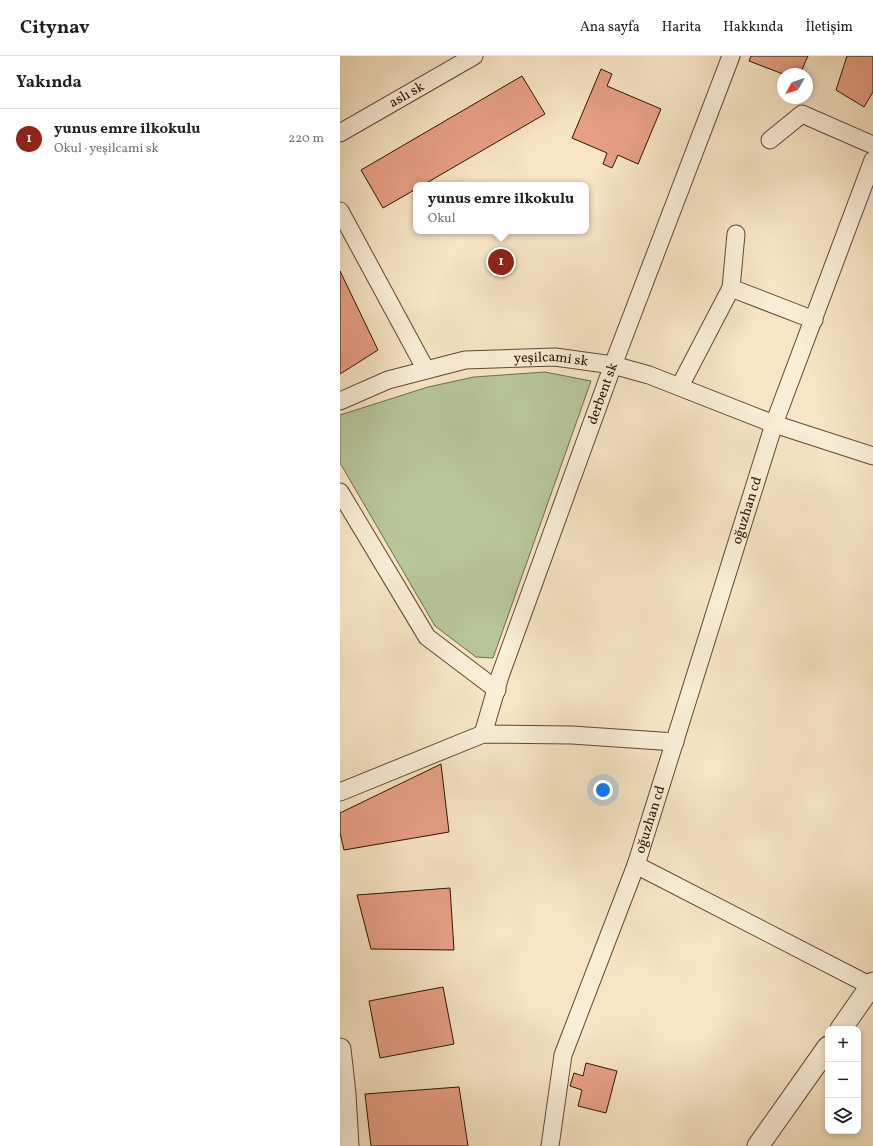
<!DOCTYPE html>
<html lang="tr">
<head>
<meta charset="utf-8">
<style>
	:root { --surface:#fff; --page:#f2f2f2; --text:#202124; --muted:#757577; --line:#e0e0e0; --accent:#8f2418 }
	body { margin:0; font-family:Vollkorn,serif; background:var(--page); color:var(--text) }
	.controls { position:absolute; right:12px; bottom:12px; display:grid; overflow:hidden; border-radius:8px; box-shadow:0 2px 6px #0003 }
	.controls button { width:36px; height:36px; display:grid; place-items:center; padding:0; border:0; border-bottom:1px solid var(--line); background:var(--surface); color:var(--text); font:20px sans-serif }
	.compass { position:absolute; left:437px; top:12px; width:36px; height:36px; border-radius:50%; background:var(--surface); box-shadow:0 2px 6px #0003; rotate:230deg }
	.you { position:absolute; left:263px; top:734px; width:14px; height:14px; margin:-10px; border:3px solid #fff; border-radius:50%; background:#1a73e8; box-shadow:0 0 0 6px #1a73e833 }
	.badge { display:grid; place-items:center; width:26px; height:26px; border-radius:50%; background:var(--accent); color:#fff; font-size:13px; font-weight:700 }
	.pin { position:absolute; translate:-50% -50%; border:2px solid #fff; box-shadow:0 1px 4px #0006 }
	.popup { position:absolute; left:73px; top:126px; width:176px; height:52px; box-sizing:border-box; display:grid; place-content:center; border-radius:8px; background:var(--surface); filter:drop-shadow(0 1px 3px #0005); font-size:13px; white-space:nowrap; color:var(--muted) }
	.popup b { font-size:15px; color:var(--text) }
	.popup::after { content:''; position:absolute; left:50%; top:100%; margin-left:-8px; border:8px solid transparent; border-top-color:var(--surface) }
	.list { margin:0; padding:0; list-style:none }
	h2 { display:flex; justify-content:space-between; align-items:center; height:52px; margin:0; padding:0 16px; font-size:17px }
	h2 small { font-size:13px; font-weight:400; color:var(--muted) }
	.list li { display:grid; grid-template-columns:26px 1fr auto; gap:12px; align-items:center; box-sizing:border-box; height:60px; padding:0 16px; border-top:1px solid var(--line) }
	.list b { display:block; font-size:15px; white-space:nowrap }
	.list p { margin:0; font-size:13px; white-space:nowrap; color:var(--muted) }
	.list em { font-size:13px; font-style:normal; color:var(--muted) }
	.icon { flex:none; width:22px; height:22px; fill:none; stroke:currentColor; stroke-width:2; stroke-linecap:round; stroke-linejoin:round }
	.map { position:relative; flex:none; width:533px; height:1090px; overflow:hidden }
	header { display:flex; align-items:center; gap:24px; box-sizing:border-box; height:56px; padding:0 20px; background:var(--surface); border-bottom:1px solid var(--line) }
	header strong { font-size:19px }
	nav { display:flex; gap:22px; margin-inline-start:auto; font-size:14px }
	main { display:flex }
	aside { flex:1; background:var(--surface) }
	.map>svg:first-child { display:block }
	.green { fill:#b7c69a; stroke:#726c4e }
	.building { fill:#e8a085; stroke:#2e1302 }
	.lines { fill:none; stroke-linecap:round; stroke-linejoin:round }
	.minor-casing { stroke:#604833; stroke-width:19 }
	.tertiary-casing { stroke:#604833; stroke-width:23 }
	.minor { stroke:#faeed9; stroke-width:17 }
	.tertiary { stroke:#faeed9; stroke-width:21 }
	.labels { text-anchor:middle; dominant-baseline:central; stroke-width:3; stroke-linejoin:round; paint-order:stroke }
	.street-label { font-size:14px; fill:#2e1302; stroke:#faeed9 }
</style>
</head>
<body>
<header>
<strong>Citynav</strong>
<nav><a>Ana sayfa</a><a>Harita</a><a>Hakkında</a><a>İletişim</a></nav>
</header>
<main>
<aside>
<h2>Yakında<small></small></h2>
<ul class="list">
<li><span class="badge">1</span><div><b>yunus emre ilkokulu</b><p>Okul · yeşilcami sk</p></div><em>220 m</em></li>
</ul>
</aside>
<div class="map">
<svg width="533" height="1090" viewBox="0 0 533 1090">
	<rect width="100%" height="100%" fill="#f7e5c5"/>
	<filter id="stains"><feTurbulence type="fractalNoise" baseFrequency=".005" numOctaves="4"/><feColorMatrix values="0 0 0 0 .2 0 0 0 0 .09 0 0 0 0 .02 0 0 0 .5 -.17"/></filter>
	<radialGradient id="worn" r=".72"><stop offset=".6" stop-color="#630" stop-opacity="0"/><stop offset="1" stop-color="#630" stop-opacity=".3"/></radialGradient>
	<!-- green -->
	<polygon class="green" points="205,316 251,325 153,602 136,601 95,570 0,407 0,359 88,331 134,321"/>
	<!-- building -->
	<g class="building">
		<polygon points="411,0 468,0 460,18 443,18 409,5"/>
		<polygon points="507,0 533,0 533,36 524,51 496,34"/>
		<polygon points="261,13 272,18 267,30 321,53 298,108 278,99 272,112 263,108 267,97 232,82"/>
		<polygon points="182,20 205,58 83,129 76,129 76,133 43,152 21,114"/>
		<polygon points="0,215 38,294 0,318"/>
		<polygon points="101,708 109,776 4,794 0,777 0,757"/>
		<polygon points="110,832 114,894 31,893 17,839"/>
		<polygon points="103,931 114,988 40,1002 29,945"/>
		<polygon points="246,1007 277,1015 266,1057 238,1050 242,1034 230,1030 234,1017 243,1020"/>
		<polygon points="119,1031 128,1090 31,1090 25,1038"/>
	</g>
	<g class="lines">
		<defs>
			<g id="minor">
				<path id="s1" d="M0 77 134 0"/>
				<polyline points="430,84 462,58 533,89"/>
				<polyline points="0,155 86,314"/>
				<polyline points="391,232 396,178"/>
				<polyline points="340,330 391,232 474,264"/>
				<path id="s2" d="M0 345 48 324 125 304 215 301 273 309 309 319 434 368 533 400"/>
				<polyline points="0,436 87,581 157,634"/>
				<path id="s3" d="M143 678 160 620 273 309 391 0"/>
				<polyline points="0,736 143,678 232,679 335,686"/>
				<polyline points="296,809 531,930"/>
				<path id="s4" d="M210 1090 223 999 296 809 434 368 533 104"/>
			</g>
			<g id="tertiary">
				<polyline points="501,973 533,927"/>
				<polyline points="0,993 5,1038 8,1090"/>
				<polyline points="418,1090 488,991"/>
			</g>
		</defs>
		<!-- minor casing -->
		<use href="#minor" class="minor-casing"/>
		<!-- tertiary casing -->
		<use href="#tertiary" class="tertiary-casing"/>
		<!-- minor -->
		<use href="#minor" class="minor"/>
		<!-- tertiary -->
		<use href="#tertiary" class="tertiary"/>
	</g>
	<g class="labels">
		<!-- street labels -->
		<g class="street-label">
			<text stroke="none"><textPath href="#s1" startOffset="77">aslı sk</textPath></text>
			<text stroke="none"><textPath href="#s2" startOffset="218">yeşilcami sk</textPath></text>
			<text stroke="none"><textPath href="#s3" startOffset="361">derbent sk</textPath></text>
			<text stroke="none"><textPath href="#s4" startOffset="667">oğuzhan cd</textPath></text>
			<text stroke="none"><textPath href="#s4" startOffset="343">oğuzhan cd</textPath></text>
		</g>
	</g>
	<rect width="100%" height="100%" filter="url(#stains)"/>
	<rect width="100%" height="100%" fill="url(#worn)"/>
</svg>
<div class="controls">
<button>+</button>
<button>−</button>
<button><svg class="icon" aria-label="layers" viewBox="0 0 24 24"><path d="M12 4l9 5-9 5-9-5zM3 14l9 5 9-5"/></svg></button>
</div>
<svg class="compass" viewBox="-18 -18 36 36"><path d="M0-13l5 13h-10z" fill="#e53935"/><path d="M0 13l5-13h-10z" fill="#757577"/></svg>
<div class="you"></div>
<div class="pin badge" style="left:161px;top:206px">1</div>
<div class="popup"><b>yunus emre ilkokulu</b>Okul</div>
</div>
</main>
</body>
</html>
